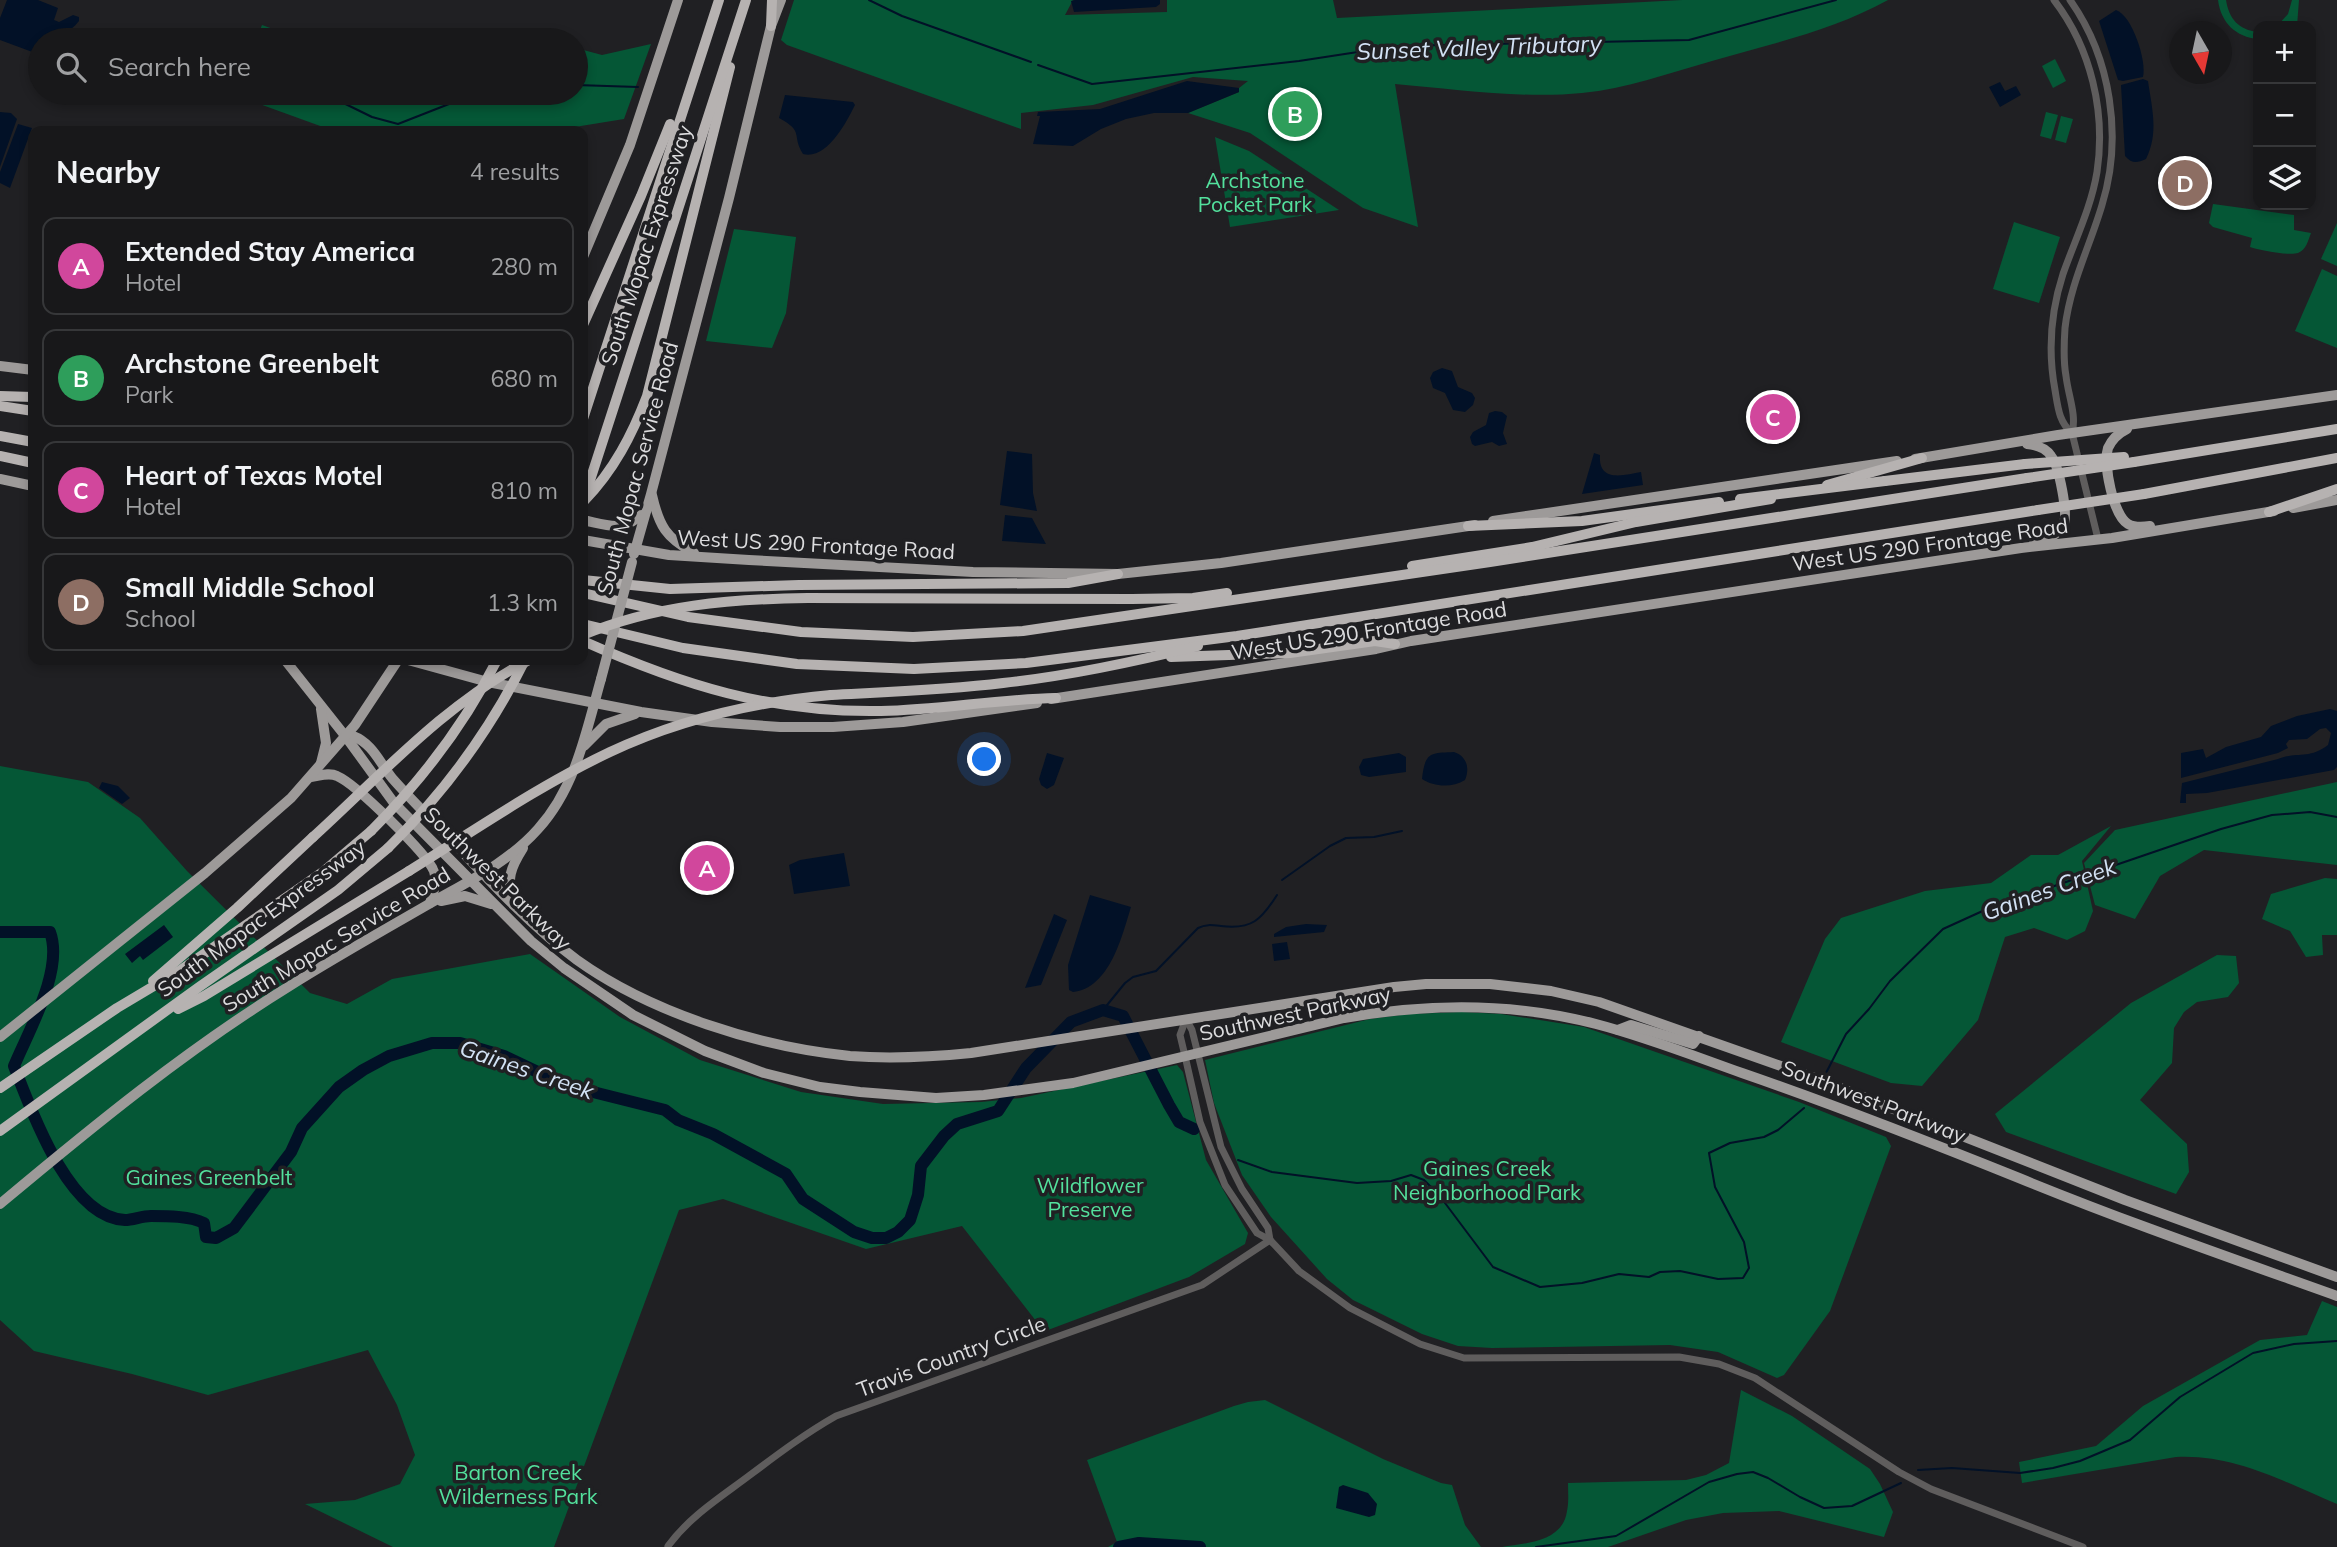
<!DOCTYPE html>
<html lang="en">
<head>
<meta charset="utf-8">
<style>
	:root { --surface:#18181a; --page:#252527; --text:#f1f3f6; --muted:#9fa0a2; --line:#363739; --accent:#1ed888 }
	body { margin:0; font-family:Mulish,sans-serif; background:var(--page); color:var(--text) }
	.controls { position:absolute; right:21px; top:21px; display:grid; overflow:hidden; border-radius:14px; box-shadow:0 4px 10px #0003 }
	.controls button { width:63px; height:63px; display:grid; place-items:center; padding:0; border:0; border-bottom:2px solid var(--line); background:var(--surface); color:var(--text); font:35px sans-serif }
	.compass { position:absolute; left:2169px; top:21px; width:63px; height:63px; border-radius:50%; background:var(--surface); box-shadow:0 4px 10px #0003; rotate:171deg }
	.you { position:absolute; left:985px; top:760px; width:24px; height:24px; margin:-18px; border:5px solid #fff; border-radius:50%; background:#1a73e8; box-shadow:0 0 0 10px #1a73e833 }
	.badge { display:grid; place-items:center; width:46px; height:46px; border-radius:50%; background:var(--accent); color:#fff; font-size:23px; font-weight:700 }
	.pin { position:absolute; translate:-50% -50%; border:4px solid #fff; box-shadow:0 2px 7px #0006 }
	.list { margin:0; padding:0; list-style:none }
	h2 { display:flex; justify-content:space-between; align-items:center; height:91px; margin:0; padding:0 28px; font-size:30px }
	h2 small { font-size:23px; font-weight:400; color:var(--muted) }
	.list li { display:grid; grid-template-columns:46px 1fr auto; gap:21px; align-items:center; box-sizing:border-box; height:98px; margin:0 14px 14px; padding:0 14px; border:2px solid var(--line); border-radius:14px }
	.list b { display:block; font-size:26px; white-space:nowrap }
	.list p { margin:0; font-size:23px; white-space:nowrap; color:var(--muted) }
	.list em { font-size:23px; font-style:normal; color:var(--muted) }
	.icon { flex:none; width:38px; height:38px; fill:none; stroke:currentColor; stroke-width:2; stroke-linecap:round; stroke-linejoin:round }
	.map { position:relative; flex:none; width:2337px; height:1547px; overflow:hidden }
	.search { position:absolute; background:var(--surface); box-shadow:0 4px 10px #0003; left:28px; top:28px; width:560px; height:77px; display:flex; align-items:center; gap:18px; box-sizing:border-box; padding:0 24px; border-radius:38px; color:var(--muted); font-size:26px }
	.panel { position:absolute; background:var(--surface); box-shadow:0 4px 10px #0003; left:28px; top:126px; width:560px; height:539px; border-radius:14px }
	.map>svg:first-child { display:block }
	.green { fill:#055736 }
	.water { fill:#021127 }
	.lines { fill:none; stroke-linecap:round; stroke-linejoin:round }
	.stream { stroke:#021127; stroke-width:2 }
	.river { stroke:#021127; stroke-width:12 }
	.minor { stroke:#5f5d5d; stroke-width:7 }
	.major { stroke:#9d9a99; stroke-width:10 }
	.highway { stroke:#b6b2b1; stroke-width:10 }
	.major-bridge { stroke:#9d9a99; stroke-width:10 }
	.highway-bridge { stroke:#b6b2b1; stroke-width:10 }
	.labels { text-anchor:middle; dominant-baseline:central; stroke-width:7; stroke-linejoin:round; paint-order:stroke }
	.park-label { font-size:21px; fill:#53e19d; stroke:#202023 }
	.street-label { font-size:21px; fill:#dcdcde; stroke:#202023 }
	.water-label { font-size:23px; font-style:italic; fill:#d3e2f5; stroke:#202023 }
</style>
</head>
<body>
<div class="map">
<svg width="2337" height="1547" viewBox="0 0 2337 1547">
	<rect width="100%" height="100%" fill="#202023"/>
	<!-- green -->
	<g class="green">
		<path d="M794 0H1073L1065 15 1167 12V0H1333L1337 18 1682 0H1888C1834 30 1771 44 1712 61 1669 73 1626 89 1582 93 1523 99 1454 89 1395 84L1418 227 1363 208 1250 133 1188 113 1239 92V88L1248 81 1193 77 1093 105 1021 113V129L787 45 781 40Z"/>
		<path d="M2218 0H2226C2229 19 2239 30 2258 32V39C2236 37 2221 23 2218 0Z"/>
		<polygon points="2292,0 2299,0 2297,26 2277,26 2288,14"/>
		<polygon points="262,25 301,39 301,40 256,40"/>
		<polygon points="651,44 624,119 550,131 334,131 235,95 236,93 374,93 411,100 429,93 576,93 576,48 602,55"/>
		<polygon points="2055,59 2066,81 2053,88 2042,66"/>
		<polygon points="2046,112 2058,115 2051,139 2040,136"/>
		<polygon points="2061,116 2073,119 2066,143 2055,140"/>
		<polygon points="1215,137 1249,151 1339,210 1230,227"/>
		<path d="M2213 204 2294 215V230L2311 233C2308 241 2306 250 2298 253 2289 256 2259 250 2250 247L2252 238 2213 227 2209 223Z"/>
		<polygon points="2014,222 2060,237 2039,303 1993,289"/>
		<polygon points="2337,223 2337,266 2321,259"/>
		<polygon points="734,229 796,237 786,313 772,348 706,341"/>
		<polygon points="2322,269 2337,276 2337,348 2295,331"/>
		<polygon points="0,766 88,782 140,818 187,871 310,993 347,1004 392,979 530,954 620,1017 700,1060 801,1092 883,1104 981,1102 1021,1098 1177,1065 1183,1072 1206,1160 1248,1233 1245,1244 1189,1277 1040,1333 1036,1321 962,1226 866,1249 723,1199 679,1210 554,1547 393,1547 305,1504 355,1500 400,1484 415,1455 397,1405 368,1350 208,1395 132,1374 34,1351 0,1320"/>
		<polygon points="2337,782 2337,865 2204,850 2160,876 2135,919 2095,905 2084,863 2115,830"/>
		<polygon points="2111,826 2082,861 2093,911 2085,931 2067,940 2034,928 2005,937 1978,1020 1922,1086 1891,1083 1781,1042 1825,939 1841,918 1925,891 1991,883 2031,855 2058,855"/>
		<polygon points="2325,878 2337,879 2337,935 2322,935 2323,955 2306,957 2290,931 2262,919 2271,894"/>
		<polygon points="2217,955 2236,956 2239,983 2228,997 2197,1002 2184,1012 2174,1028 2172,1063 2140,1100 2187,1144 2189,1172 2176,1194 2006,1132 1995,1114 2131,1003"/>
		<polygon points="1462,1012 1501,1014 1584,1027 1799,1102 1886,1137 1891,1146 1830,1311 1784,1375 1777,1378 1718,1352 1670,1345 1492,1348 1458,1346 1422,1334 1353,1300 1327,1279 1271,1217 1242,1175 1214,1103 1205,1060 1370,1019 1409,1014"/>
		<path d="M2322 1301 2337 1307V1504C2284 1482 2235 1454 2176 1457L2022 1483 2019 1462 2096 1446 2143 1406 2260 1340 2307 1335Z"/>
		<path d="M1741 1390 1792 1416 1870 1469 1880 1484 1893 1512 1884 1537 1779 1511 1723 1513 1686 1520 1608 1547H1502C1526 1543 1563 1542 1567 1511 1569 1502 1568 1492 1568 1483L1686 1480 1706 1475 1729 1463Z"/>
		<polygon points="1265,1400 1383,1459 1441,1483 1452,1485 1465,1525 1481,1547 1108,1547 1117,1542 1087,1460 1234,1406 1248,1402"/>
	</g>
	<!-- water -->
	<g class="water">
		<path d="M7 0H38L58 8 54 20 59 22 73 15 79 17V21C70 33 55 40 40 40V53H35L0 40V18Z"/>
		<polygon points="1160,0 1160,4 1156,7 1074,12 1071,1 1075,0"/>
		<path d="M2116 10C2132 15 2147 61 2143 77L2123 81 2118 80 2099 21Z"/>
		<path d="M2143 79 2148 81C2152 109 2159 133 2146 159 2137 163 2132 164 2125 156L2121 85Z"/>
		<polygon points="1187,81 1239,88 1239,92 1188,113 1154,113 1126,119 1101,129 1073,146 1033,144 1040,116 1037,116 1038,112 1100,109"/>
		<polygon points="2000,82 2005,91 2016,86 2021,95 2000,107 1989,87"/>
		<path d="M785 95 853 102 855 105C846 123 827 160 803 154 791 135 805 132 779 118Z"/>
		<polygon points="0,112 11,113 17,119 0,167"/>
		<polygon points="18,124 32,128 10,188 0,183 0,172"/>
		<polygon points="1442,368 1452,371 1458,387 1472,393 1475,398 1473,405 1465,412 1453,410 1445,393 1433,388 1430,378 1433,372"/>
		<polygon points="1495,411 1502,412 1507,416 1503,433 1507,444 1499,446 1492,442 1475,446 1472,444 1470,437 1473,432 1486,425 1489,413"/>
		<polygon points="1007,451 1032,454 1033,493 1037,511 1000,505"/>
		<path d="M1594 453 1600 455C1598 483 1624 475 1641 472L1643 485 1582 494Z"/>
		<polygon points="1005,515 1032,518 1046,544 1002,541"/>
		<path d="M2330 709 2337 711V767L2334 770 2207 793 2186 794V803H2180L2182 783 2278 759C2297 751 2308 760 2328 745L2331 733 2326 728 2320 729 2307 739 2289 740 2286 744 2288 748 2278 753 2181 778V753L2203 749 2206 758 2226 747 2261 737 2271 726 2297 716Z"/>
		<path d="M1454 752C1467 756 1470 769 1465 780 1452 788 1434 787 1422 779 1425 752 1430 753 1454 752Z"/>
		<polygon points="1047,753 1064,758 1054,785 1047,789 1041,785 1039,779"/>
		<polygon points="1399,753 1406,757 1406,772 1369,777 1361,775 1359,767 1363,759"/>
		<polygon points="102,782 118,786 130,798 122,804 99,788"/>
		<polygon points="844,853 850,886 794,894 789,865 800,860"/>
		<path d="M1090 895 1131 907C1122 936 1110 988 1073 992L1069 990 1068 965Z"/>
		<polygon points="1054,914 1067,920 1041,985 1025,988"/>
		<polygon points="1306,924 1327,925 1324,932 1274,937 1274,934 1286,927"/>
		<polygon points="164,925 173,937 143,960 140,956 132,963 125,954"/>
		<polygon points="1287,942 1290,959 1274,961 1272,944"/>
		<polygon points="1343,1485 1368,1493 1377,1504 1375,1515 1369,1517 1336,1508 1339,1487"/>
	</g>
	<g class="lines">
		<!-- stream -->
		<g class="stream">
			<polyline points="869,0 902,16 1031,62"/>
			<polyline points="1038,65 1092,84 1299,61 1397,46 1689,40 1836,0"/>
			<polyline points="576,85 638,87"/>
			<polyline points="323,93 372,117 398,124 477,93"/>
			<polyline points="1282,880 1330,846 1346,838 1374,837 1402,831"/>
			<path d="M1103 1010 1125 983 1133 977 1156 971 1198 928C1206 924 1212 925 1221 926 1252 930 1262 919 1277 895"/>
			<polyline points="1826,1073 1846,1034 1869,1009 1890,981 1943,929 1987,909 2221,829 2272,815 2310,812 2337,817"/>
			<polyline points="1238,1160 1272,1172 1357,1183 1391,1181 1411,1175 1424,1180 1439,1195 1493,1267 1540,1287 1582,1283 1619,1274 1649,1277 1660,1272 1680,1271 1718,1279 1743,1278 1749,1268 1744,1242 1715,1187 1709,1153 1730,1143 1764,1137 1778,1130 1804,1108"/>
			<polyline points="1918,1470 1952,1468 2020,1473 2053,1468 2080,1461 2130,1440 2180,1397 2253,1353 2294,1344 2337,1341"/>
			<polyline points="1536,1547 1616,1536 1709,1482 1737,1474 1753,1472 1768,1478 1800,1497 1824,1508 1852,1506 1901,1483"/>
		</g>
		<!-- river -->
		<g class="river">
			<path d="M0 932H50C64 970 29 1030 14 1066 31 1110 69 1218 125 1220 133 1220 142 1216 151 1216 167 1216 190 1216 204 1223L206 1237 216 1238 234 1228 291 1152 302 1128 339 1087 363 1070 389 1056 432 1043H460L504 1056 565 1085 665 1110 678 1120 713 1134 786 1174 803 1199 854 1232 872 1238H886L898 1232 910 1220 918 1195 921 1166 944 1136 957 1124 998 1111 1026 1068 1071 1022 1103 1010 1123 1016 1169 1105 1179 1122 1194 1129"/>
			<polyline points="1119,1547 1139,1543 1200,1547"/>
		</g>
		<!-- minor -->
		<g class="minor">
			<path d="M2054 0C2091 48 2106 112 2097 172 2091 208 2075 240 2063 274 2051 311 2048 352 2055 390 2058 408 2059 422 2072 433"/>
			<path d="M2070 0C2111 58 2123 137 2102 205 2090 246 2070 284 2065 328 2064 343 2063 360 2066 376 2068 395 2077 415 2072 433L2098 539"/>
			<polyline points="1186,1019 1180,1035 1185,1056 1200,1122 1225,1185 1257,1233 1270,1240 1299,1271 1350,1308 1420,1344 1464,1358 1679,1357 1719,1364 1755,1378 1899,1472 1931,1489 2083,1547"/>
			<polyline points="1186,1019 1192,1030 1221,1147 1242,1189 1268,1228 1270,1240"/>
			<path d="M668 1546C690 1516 721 1497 750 1475 778 1454 806 1433 836 1416L1202 1285 1270 1240"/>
		</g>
		<!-- major -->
		<g class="major">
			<polyline points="583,257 630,145 678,0"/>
			<polyline points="0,366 33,370"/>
			<path d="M2127 429C2119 433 2112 439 2108 448 2103 464 2113 515 2128 524 2135 528 2143 527 2150 526"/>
			<path d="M2027 444C2036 445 2046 448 2051 456 2059 466 2069 515 2063 526 2057 536 2045 539 2034 543"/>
			<polyline points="1915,459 2058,435 2337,395"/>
			<polyline points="0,479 33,486"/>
			<path d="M652 495C659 526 666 538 694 553"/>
			<polyline points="2293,508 2337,500"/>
			<path d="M583 520C611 526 623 533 646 511"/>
			<polyline points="1493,521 1897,461"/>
			<polyline points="583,540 669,555 749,560 973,572 1118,574 1221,563 1475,525"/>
			<polyline points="634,554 651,494 729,198 771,26 781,0"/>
			<path d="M285 660 346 737 394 803 531 941 564 968 633 1015 705 1051 764 1073 820 1087 860 1092 936 1098 984 1095 1073 1083 1344 1018C1429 1003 1512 1002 1596 1024 1646 1037 1694 1056 1742 1073 1835 1105 1927 1141 2019 1178 2124 1221 2231 1258 2337 1296"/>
			<polyline points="408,660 488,682 641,712 712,722 780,727 833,727 903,722 1037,703"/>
			<polyline points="1051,699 1376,649 1411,641 2021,548 2112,538 2274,511"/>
			<path d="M346 737 353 736C372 743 380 763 392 778 413 802 436 824 458 847 494 886 534 928 577 960 651 1013 759 1047 850 1056 890 1059 931 1057 971 1053L1394 987 1426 984H1490L1551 991 1599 1002 1812 1077 2125 1200 2337 1277"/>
			<polyline points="584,746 606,724 635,714"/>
			<polyline points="321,763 326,743 321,709"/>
			<path d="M311 777C319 776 329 772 337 776 356 784 426 853 434 871 438 882 433 893 430 903"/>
			<polyline points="441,901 465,896 491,904"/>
			<path d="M515 902C505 880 511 867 523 848"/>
			<polyline points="1618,1030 1631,1025 1693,1044 1699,1036"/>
			<polyline points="0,1037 205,873 291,798 355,725 398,660"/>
			<path d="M0 1204C92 1127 186 1050 288 987 334 958 382 931 429 904 467 882 509 862 538 829 576 787 586 732 601 679"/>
		</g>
		<!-- highway -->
		<g class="highway">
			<polyline points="771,26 772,0"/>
			<polyline points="583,325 641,196 670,124"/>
			<polyline points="0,396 33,397"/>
			<polyline points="0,406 33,411"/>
			<polyline points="583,419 719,0"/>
			<polyline points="0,436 33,442"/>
			<polyline points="0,456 33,463"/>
			<polyline points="2134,462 2337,429"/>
			<polyline points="1885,481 2025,464"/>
			<polyline points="1827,485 1922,458"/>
			<polyline points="2144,494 2337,458"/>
			<path d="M584 501C614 470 632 435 647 396L730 67"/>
			<polyline points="583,502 746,0"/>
			<polyline points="2269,512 2337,489"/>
			<polyline points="1468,526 1582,521 1719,502"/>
			<polyline points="1412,566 1532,547 1636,522 1771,499"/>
			<polyline points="583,580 670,589 799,585 1068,583 1118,574"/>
			<polyline points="583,593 688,617 801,632 913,637 1023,631 1490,562 2027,478"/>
			<polyline points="808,598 1132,599 1193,598 1227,593"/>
			<polyline points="583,624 683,648 797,664 914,669 1026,663 1237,636 2038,510"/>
			<path d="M583 641C682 685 770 713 881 711 939 710 998 699 1056 698"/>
			<polyline points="1171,657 1290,653 1375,641 1395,644"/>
			<path d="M831 695C888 692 946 690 1003 683 1068 676 1134 662 1198 646"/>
			<polyline points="153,981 237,908 313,837"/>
			<polyline points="178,1009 204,996 409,871"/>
			<polyline points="0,1088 117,1008 179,971 291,894 324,871 371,831"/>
			<polyline points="0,1131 199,987 338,890 388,848"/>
		</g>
		<!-- major-bridge -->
		<polyline class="major-bridge" points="601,679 632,562"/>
		<!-- highway-bridge -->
		<g class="highway-bridge">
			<polyline points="2025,464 2124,457"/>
			<polyline points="2027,478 2134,462"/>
			<polyline points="1740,499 1885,481"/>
			<polyline points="2038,510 2144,494"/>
			<path d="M583 635C656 605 730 599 808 598"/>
			<path d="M371 831C422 780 465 724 497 660"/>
			<path d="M313 837C381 775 447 702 529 660"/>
			<path d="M388 848C444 793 489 732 524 662"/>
			<path d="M409 871C475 830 540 785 610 752 680 719 754 702 831 695"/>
		</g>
	</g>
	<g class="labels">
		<!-- park labels -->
		<g class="park-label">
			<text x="1255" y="180">Archstone<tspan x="1255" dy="24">Pocket Park</tspan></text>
			<text x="1487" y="1168">Gaines Creek<tspan x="1487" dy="24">Neighborhood Park</tspan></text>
			<text x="209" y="1177">Gaines Greenbelt</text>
			<text x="1090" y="1185">Wildflower<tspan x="1090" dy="24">Preserve</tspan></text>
			<text x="518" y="1472">Barton Creek<tspan x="518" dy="24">Wilderness Park</tspan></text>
		</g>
		<!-- street labels -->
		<g class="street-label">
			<text transform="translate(646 245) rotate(-72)">South Mopac Expressway</text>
			<text transform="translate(637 468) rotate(-75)">South Mopac Service Road</text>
			<text transform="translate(816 544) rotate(3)">West US 290 Frontage Road</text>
			<text transform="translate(1930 544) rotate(-8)">West US 290 Frontage Road</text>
			<text transform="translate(1369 630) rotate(-9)">West US 290 Frontage Road</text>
			<text transform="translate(498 878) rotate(44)">Southwest Parkway</text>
			<text transform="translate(261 918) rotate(-36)">South Mopac Expressway</text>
			<text transform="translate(336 939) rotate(-31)">South Mopac Service Road</text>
			<text transform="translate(1295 1013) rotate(-12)">Southwest Parkway</text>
			<text transform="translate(1874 1101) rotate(21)">Southwest Parkway</text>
			<text transform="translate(951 1356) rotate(-20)">Travis Country Circle</text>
		</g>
		<!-- water labels -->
		<g class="water-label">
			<text transform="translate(1479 47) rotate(-2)">Sunset Valley Tributary</text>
			<text transform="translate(2049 889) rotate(-20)">Gaines Creek</text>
			<text transform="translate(527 1069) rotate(19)">Gaines Creek</text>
		</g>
	</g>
</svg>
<div class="controls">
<button>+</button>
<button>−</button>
<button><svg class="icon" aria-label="layers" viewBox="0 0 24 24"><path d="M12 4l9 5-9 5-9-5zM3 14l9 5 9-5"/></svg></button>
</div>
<svg class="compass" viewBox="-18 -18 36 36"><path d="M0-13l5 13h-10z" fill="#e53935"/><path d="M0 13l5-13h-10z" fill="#9fa0a2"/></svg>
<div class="you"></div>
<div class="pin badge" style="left:707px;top:868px;background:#d1479c">A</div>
<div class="pin badge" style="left:1295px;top:114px;background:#2e9e5b">B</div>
<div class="pin badge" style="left:1773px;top:417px;background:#d1479c">C</div>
<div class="pin badge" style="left:2185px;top:183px;background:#8d6e63">D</div>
<div class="search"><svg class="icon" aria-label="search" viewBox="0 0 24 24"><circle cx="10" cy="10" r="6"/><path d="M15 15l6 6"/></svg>Search here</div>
<section class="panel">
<h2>Nearby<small>4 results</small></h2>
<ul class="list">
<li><span class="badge" style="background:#d1479c">A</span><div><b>Extended Stay America</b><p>Hotel</p></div><em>280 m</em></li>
<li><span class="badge" style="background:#2e9e5b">B</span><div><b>Archstone Greenbelt</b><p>Park</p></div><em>680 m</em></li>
<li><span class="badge" style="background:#d1479c">C</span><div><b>Heart of Texas Motel</b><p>Hotel</p></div><em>810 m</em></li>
<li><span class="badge" style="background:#8d6e63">D</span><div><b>Small Middle School</b><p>School</p></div><em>1.3 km</em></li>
</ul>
</section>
</div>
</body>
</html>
